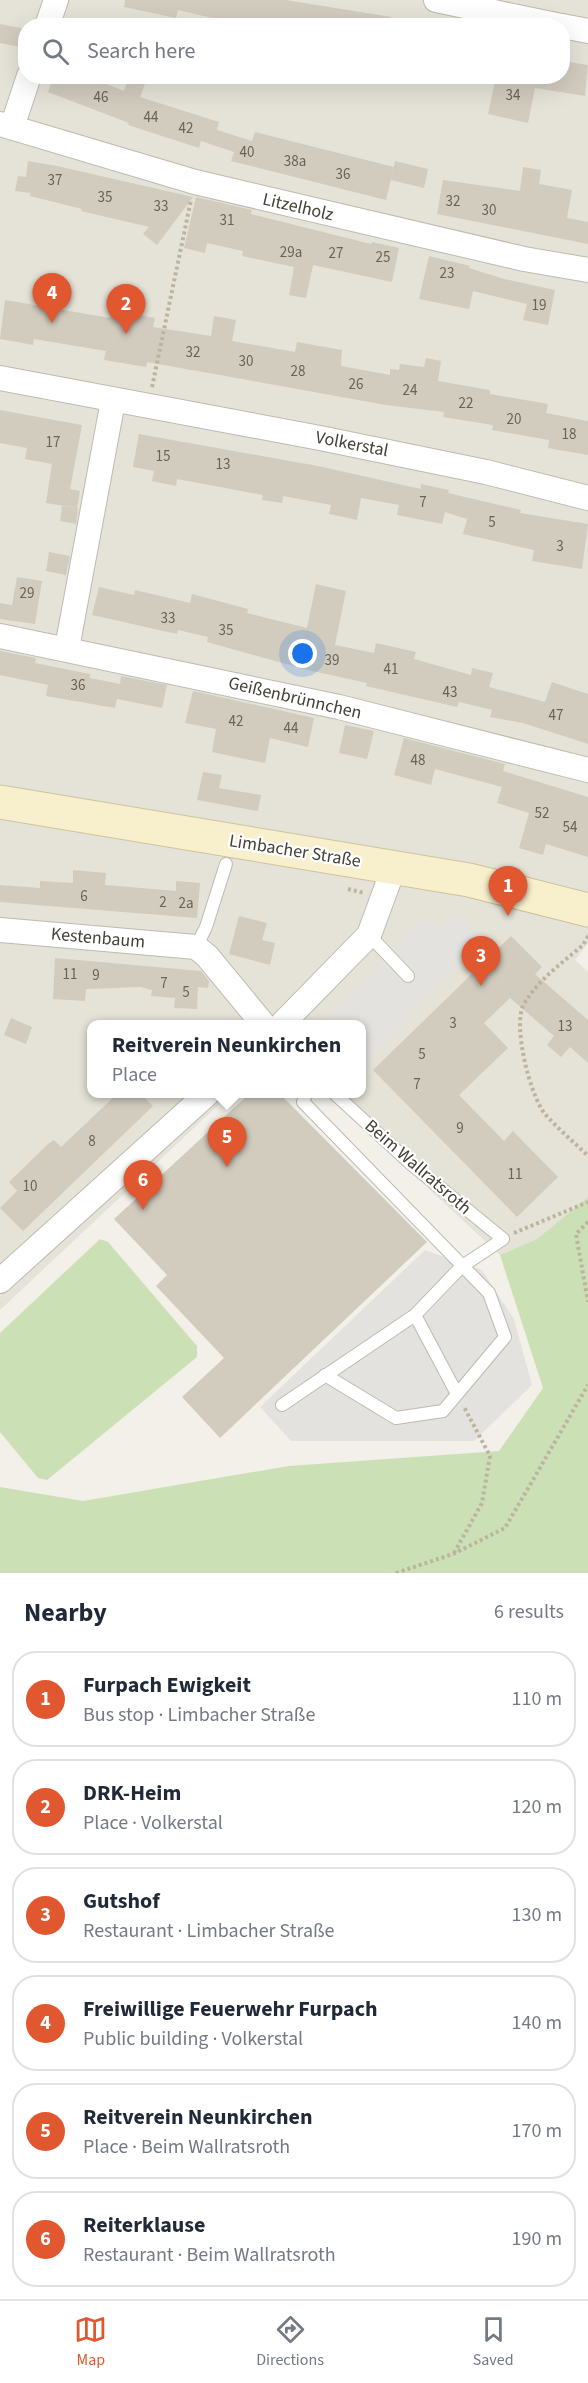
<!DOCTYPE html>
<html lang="en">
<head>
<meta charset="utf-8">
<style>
	:root { --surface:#fff; --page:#f6f6f7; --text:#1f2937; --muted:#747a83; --line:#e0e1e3; --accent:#e05730 }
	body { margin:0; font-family:"Source Sans 3",sans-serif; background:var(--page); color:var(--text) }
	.you { position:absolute; left:303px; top:654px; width:21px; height:21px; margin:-15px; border:4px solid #fff; border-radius:50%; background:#1a73e8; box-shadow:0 0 0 9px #1a73e833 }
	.badge { display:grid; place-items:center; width:39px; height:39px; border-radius:50%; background:var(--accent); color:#fff; font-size:20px; font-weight:700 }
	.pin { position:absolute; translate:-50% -50px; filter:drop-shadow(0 2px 3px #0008) }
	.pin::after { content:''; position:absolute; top:32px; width:21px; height:18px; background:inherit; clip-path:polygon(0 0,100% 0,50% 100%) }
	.popup { position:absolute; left:87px; top:1020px; width:279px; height:78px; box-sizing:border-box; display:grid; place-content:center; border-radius:12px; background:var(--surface); filter:drop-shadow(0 2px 4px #0005); font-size:20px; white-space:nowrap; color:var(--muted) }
	.popup b { font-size:22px; color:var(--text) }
	.popup::after { content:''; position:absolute; left:50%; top:100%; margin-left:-12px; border:12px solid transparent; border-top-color:var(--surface) }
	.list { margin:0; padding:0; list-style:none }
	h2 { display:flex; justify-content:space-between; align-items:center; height:78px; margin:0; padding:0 24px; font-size:26px }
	h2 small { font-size:20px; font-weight:400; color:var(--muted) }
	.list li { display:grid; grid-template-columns:39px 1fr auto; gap:18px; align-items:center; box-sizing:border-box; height:96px; margin:0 12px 12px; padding:0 12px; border:2px solid var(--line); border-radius:24px }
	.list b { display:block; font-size:22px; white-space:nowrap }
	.list p { margin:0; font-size:20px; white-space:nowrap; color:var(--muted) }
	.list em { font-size:20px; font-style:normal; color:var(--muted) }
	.icon { flex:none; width:33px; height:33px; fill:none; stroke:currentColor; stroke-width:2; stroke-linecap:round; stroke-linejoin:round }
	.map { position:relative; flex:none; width:588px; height:1573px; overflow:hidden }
	.search { position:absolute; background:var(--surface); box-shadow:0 6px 24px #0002; left:18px; right:18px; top:18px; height:66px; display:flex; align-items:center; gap:15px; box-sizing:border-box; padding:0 21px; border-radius:24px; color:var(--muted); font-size:22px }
	.sheet { height:726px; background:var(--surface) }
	nav { display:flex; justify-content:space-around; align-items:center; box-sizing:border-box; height:84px; border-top:2px solid var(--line); background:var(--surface); font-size:16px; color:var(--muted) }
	nav a { display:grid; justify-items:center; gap:3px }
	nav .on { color:var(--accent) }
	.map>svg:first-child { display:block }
	.residential { fill:#e5e2d7; fill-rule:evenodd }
	.green { fill:#cbe1b5 }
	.parking { fill:#e4e2df }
	.building { fill:#d2ccbf }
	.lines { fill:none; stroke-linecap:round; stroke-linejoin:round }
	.lane-casing { stroke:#bfbaaf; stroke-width:14 }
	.street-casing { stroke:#bfbaaf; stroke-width:26 }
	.secondary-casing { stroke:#ccc39d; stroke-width:35 }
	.path { stroke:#bcb49f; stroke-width:4; stroke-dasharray:3 3; stroke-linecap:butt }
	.lane { stroke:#fff; stroke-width:12 }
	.street { stroke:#fff; stroke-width:24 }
	.secondary { stroke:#f8f0cc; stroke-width:33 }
	.labels { text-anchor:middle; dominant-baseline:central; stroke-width:4.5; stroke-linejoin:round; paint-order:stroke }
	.number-label { font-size:15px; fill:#686359 }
	.street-label { font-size:18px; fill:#444037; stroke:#fff }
</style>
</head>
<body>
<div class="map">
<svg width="588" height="1573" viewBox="0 0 588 1573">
	<rect width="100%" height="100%" fill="#f2f0e8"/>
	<!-- residential -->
	<path class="residential" d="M0 0H588V943L575 960 588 972V1197L537 1239 500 1255 327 1094H362V1024H92V1094H230L0 1310ZM26 26H562V76H26Z"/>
	<!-- green -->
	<g class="green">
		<polygon points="588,1197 588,1573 0,1573 0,1487 83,1501 289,1466 499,1451 543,1388 500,1255 537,1239"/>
		<polygon points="100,1239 108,1242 197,1346 197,1357 47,1480 38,1478 0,1432 0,1333"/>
	</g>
	<!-- parking -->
	<g class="parking">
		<polygon points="456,912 483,938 362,1067 362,1024 321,1024 423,916 438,930"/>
		<polygon points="425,1250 482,1270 514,1319 532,1385 474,1441 291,1441 260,1407"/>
	</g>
	<!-- building -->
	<g class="building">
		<polygon points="125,0 286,0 391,17 390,26 228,26 229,22 178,10 176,18 124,7"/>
		<polygon points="0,24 26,29 26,48 0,43"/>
		<polygon points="562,61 588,65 585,96 535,88 528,123 488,114 496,76 562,76"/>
		<polygon points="54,76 87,76 124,91 129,76 148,76 140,97 219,122 217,130 252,141 255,132 394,167 386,200 231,161 234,152 201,141 199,148 128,125 129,123 48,92"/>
		<polygon points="28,161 57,166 193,197 157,245 143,234 149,227 81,211 82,209 30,196 31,193 15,191 18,176 26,177"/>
		<polygon points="395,161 428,169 424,188 391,180"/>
		<polygon points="523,167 541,170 539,184 572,190 567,218 588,222 588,244 437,214 443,180 520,191"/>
		<polygon points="196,197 252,210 251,214 371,244 372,242 399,248 392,282 313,265 306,298 289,295 294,267 242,256 243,251 207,243 205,253 184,248"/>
		<polygon points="429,256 470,266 469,268 504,279 555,290 548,325 523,320 527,304 473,291 469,309 419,299"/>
		<polygon points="5,300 110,318 111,310 155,318 153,327 211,336 214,316 236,320 232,341 295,352 297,342 342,350 341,366 390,375 390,369 399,370 400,364 424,367 426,358 441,361 438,381 490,390 490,394 548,404 546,413 588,421 588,455 548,448 549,440 492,430 493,425 443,417 444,412 386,405 147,362 146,367 104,360 106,351 34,339 33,345 0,339"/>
		<polygon points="0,410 82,425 70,489 80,491 77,508 46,503 52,464 25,459 27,448 0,443"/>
		<polygon points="139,434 318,466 421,489 421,484 449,490 448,493 521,510 520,513 588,524 582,569 532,561 534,550 463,534 467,519 445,512 442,524 397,515 399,505 361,498 357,520 329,514 331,505 283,496 282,503 262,500 263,495 177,479 176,486 152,481 154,471 133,467"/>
		<polygon points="62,506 78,508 76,524 60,521"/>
		<polygon points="49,552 70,556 66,575 46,571"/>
		<polygon points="17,577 42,581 35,624 0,619 0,603 12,605"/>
		<polygon points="316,584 346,591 335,645 374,653 376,643 416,652 414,659 471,675 472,668 493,673 489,687 545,702 552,682 588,694 588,744 523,723 490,717 492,710 459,702 457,707 366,686 367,683 304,669 207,642 208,637 178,630 177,634 92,615 99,587 134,595 135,590 190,603 192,594 248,609 247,613 307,628"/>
		<polygon points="0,651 36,658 35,663 90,674 90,678 120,684 121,676 167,685 162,708 117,699 115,708 46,696 48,685 0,675"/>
		<polygon points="193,691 314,718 308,747 270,738 265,763 212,752 216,729 185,723"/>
		<polygon points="345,725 374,731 367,759 339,753"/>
		<polygon points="404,738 505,764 503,771 588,797 588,857 546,844 543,855 519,848 529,813 497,803 502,787 435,769 431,785 394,775"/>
		<polygon points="203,772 222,775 219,788 261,795 258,811 197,800"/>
		<polygon points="73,870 106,873 105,885 176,891 176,881 200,883 197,918 0,902 0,885 40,888 40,881 73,883"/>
		<polygon points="239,916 267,923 262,940 275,943 270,965 229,954"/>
		<polygon points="511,936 542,967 535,974 588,1020 588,1063 570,1047 561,1057 547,1045 554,1036 510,998 484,1023 508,1048 459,1095 504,1141 513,1131 558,1177 517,1217 373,1070"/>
		<polygon points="55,958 201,971 209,981 208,988 198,987 197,1009 174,1008 175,998 151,996 152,990 141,987 86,989 85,1001 53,999"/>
		<polygon points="11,1018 32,1027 26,1044 4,1035"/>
		<polygon points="117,1094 141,1094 153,1106 23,1231 0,1208 17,1191 9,1182 48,1144 54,1140 61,1147"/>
		<polygon points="249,1094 280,1094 427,1242 220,1438 182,1397 224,1358 156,1286 167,1275 114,1219"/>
	</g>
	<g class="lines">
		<defs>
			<g id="lane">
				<polyline points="369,935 408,976"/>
				<polyline points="196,947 206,927 226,864"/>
				<polyline points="306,1094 303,1102 489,1293 505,1337 443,1411 396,1418 325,1375"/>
				<polyline points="415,1315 457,1394"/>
				<polyline points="282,1405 415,1315 461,1267 503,1239 410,1163 335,1094"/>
			</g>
			<g id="street">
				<polyline points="436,0 561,26"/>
				<polyline points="47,26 56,0"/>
				<polyline points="562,26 588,31"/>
				<polyline points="0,124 195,182 524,259 588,270"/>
				<polyline points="12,127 29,76"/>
				<polyline points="0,378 320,438 486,472 588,498"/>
				<polyline points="0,636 339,707 588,770"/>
				<polyline points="67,648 113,401"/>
				<polyline points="0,930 196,947 207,956 263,1024"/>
				<polyline points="282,1024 369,935 394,867"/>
				<polyline points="0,1281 207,1094"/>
			</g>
			<polyline id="secondary" points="0,802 469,880 588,910"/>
		</defs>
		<!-- lane casing -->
		<use href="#lane" class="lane-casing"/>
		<!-- street casing -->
		<use href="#street" class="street-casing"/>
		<!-- secondary casing -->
		<use href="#secondary" class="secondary-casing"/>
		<!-- path -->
		<g class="path">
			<polyline points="152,387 191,200"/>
			<polyline points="348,889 364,893"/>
			<path d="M588 936 583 945C562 963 538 980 524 1004 512 1024 530 1096 545 1114 558 1129 574 1142 588 1156"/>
			<polyline points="588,1222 576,1234 588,1302"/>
			<polyline points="514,1233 588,1202"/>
			<polyline points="454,1553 482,1503 490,1456 464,1407"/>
			<polyline points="396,1573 453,1554 505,1528 588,1385"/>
		</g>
		<!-- lane -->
		<use href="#lane" class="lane"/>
		<!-- street -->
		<use href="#street" class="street"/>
		<!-- secondary -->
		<use href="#secondary" class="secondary"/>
	</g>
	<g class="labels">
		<!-- number labels -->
		<g class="number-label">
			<text x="513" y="95">34</text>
			<text x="101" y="97">46</text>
			<text x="151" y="117">44</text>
			<text x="186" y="128">42</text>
			<text x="247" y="152">40</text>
			<text x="295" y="161">38a</text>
			<text x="343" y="174">36</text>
			<text x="55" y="180">37</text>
			<text x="105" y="197">35</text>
			<text x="453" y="201">32</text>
			<text x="161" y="206">33</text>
			<text x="489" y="210">30</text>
			<text x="227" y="220">31</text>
			<text x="291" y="252">29a</text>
			<text x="336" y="253">27</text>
			<text x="383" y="257">25</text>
			<text x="447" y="273">23</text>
			<text x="539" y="305">19</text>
			<text x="193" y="352">32</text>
			<text x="246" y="361">30</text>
			<text x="298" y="371">28</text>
			<text x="356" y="384">26</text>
			<text x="410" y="390">24</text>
			<text x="466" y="403">22</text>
			<text x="514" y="419">20</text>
			<text x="569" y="434">18</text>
			<text x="53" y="442">17</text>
			<text x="163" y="456">15</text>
			<text x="223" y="464">13</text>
			<text x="423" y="502">7</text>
			<text x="492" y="522">5</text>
			<text x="560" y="546">3</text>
			<text x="27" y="593">29</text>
			<text x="168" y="618">33</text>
			<text x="226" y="630">35</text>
			<text x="332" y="660">39</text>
			<text x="391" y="669">41</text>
			<text x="78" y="685">36</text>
			<text x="450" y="692">43</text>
			<text x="556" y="715">47</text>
			<text x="236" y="721">42</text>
			<text x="291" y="728">44</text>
			<text x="418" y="760">48</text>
			<text x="542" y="813">52</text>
			<text x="570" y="827">54</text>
			<text x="84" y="896">6</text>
			<text x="163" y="902">2</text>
			<text x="186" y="903">2a</text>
			<text x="70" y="974">11</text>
			<text x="96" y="975">9</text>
			<text x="164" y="983">7</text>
			<text x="186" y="992">5</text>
			<text x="453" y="1023">3</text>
			<text x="565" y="1026">13</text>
			<text x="422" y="1054">5</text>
			<text x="417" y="1084">7</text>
			<text x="460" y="1128">9</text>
			<text x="92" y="1141">8</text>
			<text x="515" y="1174">11</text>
			<text x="30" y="1186">10</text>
		</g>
		<!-- street labels -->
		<g class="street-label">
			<text transform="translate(298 207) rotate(13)">Litzelholz</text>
			<text transform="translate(352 444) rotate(11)">Volkerstal</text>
			<text transform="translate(295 698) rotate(13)">Geißenbrünnchen</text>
			<text transform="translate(295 851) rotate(9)">Limbacher Straße</text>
			<text transform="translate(98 938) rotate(5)">Kestenbaum</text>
			<text transform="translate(418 1167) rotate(41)">Beim Wallratsroth</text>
		</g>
	</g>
</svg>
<div class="you"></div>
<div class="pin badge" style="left:508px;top:916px">1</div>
<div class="pin badge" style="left:126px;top:334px">2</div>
<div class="pin badge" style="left:481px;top:986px">3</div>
<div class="pin badge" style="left:52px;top:323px">4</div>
<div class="pin badge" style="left:227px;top:1167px">5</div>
<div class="popup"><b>Reitverein Neunkirchen</b>Place</div>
<div class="pin badge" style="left:143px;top:1210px">6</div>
<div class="search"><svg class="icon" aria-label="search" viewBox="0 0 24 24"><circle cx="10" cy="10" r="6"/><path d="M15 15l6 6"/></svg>Search here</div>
</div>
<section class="sheet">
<h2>Nearby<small>6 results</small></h2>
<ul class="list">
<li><span class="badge">1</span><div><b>Furpach Ewigkeit</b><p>Bus stop · Limbacher Straße</p></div><em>110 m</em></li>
<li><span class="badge">2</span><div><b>DRK-Heim</b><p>Place · Volkerstal</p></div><em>120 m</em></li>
<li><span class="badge">3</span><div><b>Gutshof</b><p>Restaurant · Limbacher Straße</p></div><em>130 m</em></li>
<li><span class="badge">4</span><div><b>Freiwillige Feuerwehr Furpach</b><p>Public building · Volkerstal</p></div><em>140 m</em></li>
<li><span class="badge">5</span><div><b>Reitverein Neunkirchen</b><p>Place · Beim Wallratsroth</p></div><em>170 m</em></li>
<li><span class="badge">6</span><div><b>Reiterklause</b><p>Restaurant · Beim Wallratsroth</p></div><em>190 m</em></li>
</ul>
</section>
<nav>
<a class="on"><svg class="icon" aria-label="map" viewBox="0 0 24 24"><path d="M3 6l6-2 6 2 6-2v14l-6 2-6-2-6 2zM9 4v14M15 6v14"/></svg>Map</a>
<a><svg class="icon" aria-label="directions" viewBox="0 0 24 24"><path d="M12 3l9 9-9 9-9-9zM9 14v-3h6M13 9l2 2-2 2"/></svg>Directions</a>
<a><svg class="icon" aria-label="saved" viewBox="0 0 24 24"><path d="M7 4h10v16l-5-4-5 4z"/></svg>Saved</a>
</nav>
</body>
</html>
